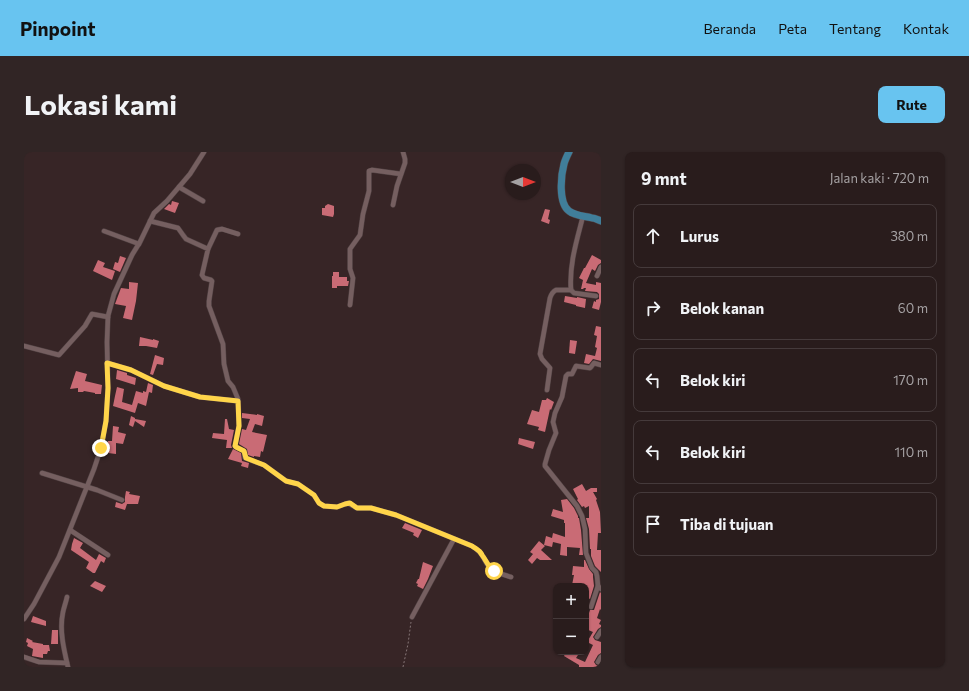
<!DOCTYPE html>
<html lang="id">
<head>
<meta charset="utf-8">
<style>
	:root { --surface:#291c1c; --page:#312525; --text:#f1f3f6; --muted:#a5a1a3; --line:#453a3b; --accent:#68c4f0 }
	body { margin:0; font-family:Commissioner,sans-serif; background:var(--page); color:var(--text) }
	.controls { position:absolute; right:12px; bottom:12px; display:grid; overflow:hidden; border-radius:8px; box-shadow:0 1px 3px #0004 }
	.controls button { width:36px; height:36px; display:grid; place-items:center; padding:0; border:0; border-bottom:1px solid var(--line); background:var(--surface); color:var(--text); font:20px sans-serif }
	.compass { position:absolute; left:481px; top:12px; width:36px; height:36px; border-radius:50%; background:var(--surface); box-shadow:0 1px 3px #0004; rotate:90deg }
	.stop { position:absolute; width:12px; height:12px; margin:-9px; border:3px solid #ffd54a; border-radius:50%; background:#fff }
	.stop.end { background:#ffd54a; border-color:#fff; box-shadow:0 1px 4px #0008 }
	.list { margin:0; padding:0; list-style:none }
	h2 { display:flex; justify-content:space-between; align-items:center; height:52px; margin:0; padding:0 16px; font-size:17px }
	h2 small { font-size:13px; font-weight:400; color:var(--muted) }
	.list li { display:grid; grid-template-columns:26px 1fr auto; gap:12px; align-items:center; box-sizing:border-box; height:64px; margin:0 8px 8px; padding:0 8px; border:1px solid var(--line); border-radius:8px }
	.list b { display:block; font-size:15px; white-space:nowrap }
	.list em { font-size:13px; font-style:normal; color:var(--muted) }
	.icon { flex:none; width:22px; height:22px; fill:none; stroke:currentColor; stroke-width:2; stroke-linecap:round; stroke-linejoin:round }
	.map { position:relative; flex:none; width:577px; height:515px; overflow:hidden; border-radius:8px }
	header { display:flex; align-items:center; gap:24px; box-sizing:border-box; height:56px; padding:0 20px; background:var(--accent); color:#111 }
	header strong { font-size:19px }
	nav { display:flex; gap:22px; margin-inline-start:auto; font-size:14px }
	.intro { display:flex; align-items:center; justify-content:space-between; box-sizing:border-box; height:96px; padding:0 24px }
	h1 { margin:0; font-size:28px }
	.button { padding:10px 18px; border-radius:8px; background:var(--accent); color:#111; font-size:14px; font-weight:700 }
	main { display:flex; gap:24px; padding:0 24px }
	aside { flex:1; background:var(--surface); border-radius:8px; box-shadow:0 1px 3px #0004 }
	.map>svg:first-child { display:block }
	.building { fill:#c96b75 }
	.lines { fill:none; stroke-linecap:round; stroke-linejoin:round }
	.street-casing { stroke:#514243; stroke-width:5.5 }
	.primary-casing { stroke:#514243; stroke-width:8 }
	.path { stroke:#857576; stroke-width:1; stroke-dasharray:2 2; stroke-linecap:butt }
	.street { stroke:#755f60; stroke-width:4.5 }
	.primary { stroke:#407e9a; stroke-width:7 }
	.route { stroke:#ffd54a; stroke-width:5 }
</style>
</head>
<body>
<header>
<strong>Pinpoint</strong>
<nav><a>Beranda</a><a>Peta</a><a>Tentang</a><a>Kontak</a></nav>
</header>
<div class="intro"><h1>Lokasi kami</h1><a class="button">Rute</a></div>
<main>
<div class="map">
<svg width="577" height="515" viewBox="0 0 577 515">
	<rect width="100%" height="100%" fill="#372526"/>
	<!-- building -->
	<g class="building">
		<polygon points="148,49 155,51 151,61 140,57 145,52 147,53"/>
		<polygon points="304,52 310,54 310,62 309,65 298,63 298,56 301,56 301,54"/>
		<polygon points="521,57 526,58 524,67 526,68 525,72 517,69"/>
		<polygon points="568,103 577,108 577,111 574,113 571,119 568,117 562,131 572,133 572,130 577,131 577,150 575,158 568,156 570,149 572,150 572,148 575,147 575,142 573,140 561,139 562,136 560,136 559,137 557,137 559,128 555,126 560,116 561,116"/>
		<polygon points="96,104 102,106 96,120 89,117 91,110 94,111"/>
		<polygon points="74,108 81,111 79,115 91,119 88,128 69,119"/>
		<polygon points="309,120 315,120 315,125 323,125 323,129 325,129 324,134 313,134 313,136 308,136 308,124 309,124"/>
		<polygon points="105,130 114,131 112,149 108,168 99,166 102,154 91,152 97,136 105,137"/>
		<polygon points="541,144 553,146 553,145 562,147 561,156 552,154 552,153 540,150"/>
		<polygon points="572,174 577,175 577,209 569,207 565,212 560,211 562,202 571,204 573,196 571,195 573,184 570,183"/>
		<polygon points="116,185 129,188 129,187 135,189 133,196 122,194 115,194"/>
		<polygon points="546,188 553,189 551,202 545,201"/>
		<polygon points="131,203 140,206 139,213 133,212 129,223 126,222"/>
		<polygon points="93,218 103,221 103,223 112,226 111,233 92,227"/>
		<polygon points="52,219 63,222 61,229 78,233 77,242 71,242 71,241 60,239 59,240 54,240 54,236 46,237"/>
		<polygon points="124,231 129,233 128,241 125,240 122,254 114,251 111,261 89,254 91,244 93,235 100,237 98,250 108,253 112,239 119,241 119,239 122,240"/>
		<polygon points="523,246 530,250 527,258 526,257 521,280 514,278 515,275 503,272 508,258 515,260 518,248 522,248"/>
		<polygon points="218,261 233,263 233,262 240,264 238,274 231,272 228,280 243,283 239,300 237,299 236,305 230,304 230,305 224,303 223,297 215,292 218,277 222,278 226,267 218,266"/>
		<polygon points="107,264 111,266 111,267 122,269 120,275 111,269 109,275 105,273"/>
		<polygon points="201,267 203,267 205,277 210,278 207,293 208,296 202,296 203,288 188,286 189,281 200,282"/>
		<polygon points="89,274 95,275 94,280 102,282 99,292 92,291 92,302 84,301 86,296 84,296 84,289 88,289"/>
		<polygon points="495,286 511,290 509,297 494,292"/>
		<polygon points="209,297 217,301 218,309 225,311 224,316 217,314 218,311 204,307"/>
		<polygon points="558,332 562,339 567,336 573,336 573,340 569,340 573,347 572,348 576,360 577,381 574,381 573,398 577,398 577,420 571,414 567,404 567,397 566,397 565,377 562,366 565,366 565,354 561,356 560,354 558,355 553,348 554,347 549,337"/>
		<polygon points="102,339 106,340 105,342 116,344 114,352 103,352 101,358 91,355 92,350 98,352 101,350 101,345"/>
		<polygon points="543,347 550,356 554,364 554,366 555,366 557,378 559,403 555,403 556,396 543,395 543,404 536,403 537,392 529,390 528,395 520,393 522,384 528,386 529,381 541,385 541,371 540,371 540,368 527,364 529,357 539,360 537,348"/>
		<polygon points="381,371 398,378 394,386 389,383 390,381 378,376"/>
		<polygon points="50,386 59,391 56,396 72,408 75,402 82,406 80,411 77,409 71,421 69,421 62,416 65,410 47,398 48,392"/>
		<polygon points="515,389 521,394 517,398 528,408 516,408 513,406 508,412 504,408 509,402 506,400"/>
		<polygon points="560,408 561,408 565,417 569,422 569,425 570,434 566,447 562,445 562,434 548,433 550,423 548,423 549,414 560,415"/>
		<polygon points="399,410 409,414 404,427 399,437 393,434 394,432 392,431 394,427 395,427"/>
		<polygon points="71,429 82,434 78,440 66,434"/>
		<polygon points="576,440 577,441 577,458 576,457 573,466 577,468 575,472 577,473 577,475 574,477 569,485 571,488 577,490 577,501 574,503 570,510 572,513 574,514 577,512 577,515 555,515 555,513 540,504 542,500 545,502 547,500 549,500 554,503 552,506 561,510 569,493 563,490 569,480 562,477 562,460 565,461 566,458 570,458"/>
		<polygon points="9,464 22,469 22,474 7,470"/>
		<polygon points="28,478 34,478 34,492 27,492"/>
		<polygon points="3,486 9,489 8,490 19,492 19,493 25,493 26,499 24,499 23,502 19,502 19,506 8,504 9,497 3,494 4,491 2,490"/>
	</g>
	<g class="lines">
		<defs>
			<g id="street">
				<polyline points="155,35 179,49"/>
				<polyline points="369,53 373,34 381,11 381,7 379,0"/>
				<path d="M559 64C553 88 545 112 547 138L550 141 572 144"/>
				<path d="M126 69 154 76 159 83 162 87 184 97 178 123 180 126 187 128 188 129 185 149V154L199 192 200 212 204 229 209 235 214 247 215 274 211 294 212 295 220 299 221 306 240 313 262 329 274 332 290 343 295 351 300 354 313 355 324 351 333 356H347L372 363 448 394C461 402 458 407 466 416 471 421 481 423 487 425"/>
				<polyline points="80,79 115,92"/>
				<polyline points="184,97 193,78 198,77 214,82"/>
				<polyline points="573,124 577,115"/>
				<polyline points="326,153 329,126 326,117 326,97 336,83 339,62 345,39 345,19 348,18 377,22"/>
				<polyline points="0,194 35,203 61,174 68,162 84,165"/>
				<polyline points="83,211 107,218 140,234 176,245 214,249"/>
				<polyline points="577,213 570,211 567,215 566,216 552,214 548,222 544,222 542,224 538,245 531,261 529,270 532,281 525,298 521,312 521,314 553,354 558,364 561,377 562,401 568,416 572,420 573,424 574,434 577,437"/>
				<path d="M523 238 526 216 518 207 516 202 526 146C527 143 528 140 532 138H547"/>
				<polyline points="18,321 73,338 98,348"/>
				<polyline points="46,378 84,403"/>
				<path d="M43 445C42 450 40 455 39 460 35 478 40 498 44 515"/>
				<polyline points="567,455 574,434"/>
				<polyline points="388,465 430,387"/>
				<polyline points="0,467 10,452 35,405 70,317 77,296 82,269 84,236 83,190 84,164 90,142 108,103 116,90 130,61 143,49 166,22 180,0"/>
				<polyline points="573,485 577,479"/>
				<polyline points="0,505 15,510 43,511"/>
				<polyline points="574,510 577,505"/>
			</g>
			<path id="primary" d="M545 0C543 4 541 8 540 12 537 23 534 51 545 59 551 64 561 64 568 66 571 66 574 68 577 69"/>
		</defs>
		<!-- street casing -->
		<use href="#street" class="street-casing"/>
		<!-- primary casing -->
		<use href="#primary" class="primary-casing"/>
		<!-- path -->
		<polyline class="path" points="379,515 384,492 387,470"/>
		<!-- street -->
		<use href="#street" class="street"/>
		<!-- primary -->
		<use href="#primary" class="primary"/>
	</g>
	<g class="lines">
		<!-- route -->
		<path class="route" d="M77 296 82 269 84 236 83 211 107 218 140 234 176 245 214 249 215 274 211 294 212 295 220 299 222 306 240 313 262 329 274 332 290 343 295 351 300 354 313 355 321 352 326 351 333 356H347L372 363 448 394C452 397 456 398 458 403 462 408 464 415 470 419"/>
	</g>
</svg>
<div class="controls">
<button>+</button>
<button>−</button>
</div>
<svg class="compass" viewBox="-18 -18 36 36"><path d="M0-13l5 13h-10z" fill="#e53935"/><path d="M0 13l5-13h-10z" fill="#a5a1a3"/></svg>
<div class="stop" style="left:470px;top:419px"></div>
<div class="stop end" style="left:77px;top:296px"></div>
</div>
<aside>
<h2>9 mnt<small>Jalan kaki · 720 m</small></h2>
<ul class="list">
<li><svg class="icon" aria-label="ahead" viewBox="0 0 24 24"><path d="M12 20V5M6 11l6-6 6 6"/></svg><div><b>Lurus</b></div><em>380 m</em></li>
<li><svg class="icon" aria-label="right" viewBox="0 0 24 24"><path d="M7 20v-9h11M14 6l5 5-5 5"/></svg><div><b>Belok kanan</b></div><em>60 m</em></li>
<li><svg class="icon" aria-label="left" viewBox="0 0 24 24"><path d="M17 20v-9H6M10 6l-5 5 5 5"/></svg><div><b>Belok kiri</b></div><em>170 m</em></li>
<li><svg class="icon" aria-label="left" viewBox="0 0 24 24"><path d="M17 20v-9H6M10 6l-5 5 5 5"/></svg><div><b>Belok kiri</b></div><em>110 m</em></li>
<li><svg class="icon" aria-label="arrive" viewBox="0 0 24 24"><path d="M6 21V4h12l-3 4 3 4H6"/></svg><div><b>Tiba di tujuan</b></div></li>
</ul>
</aside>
</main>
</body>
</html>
